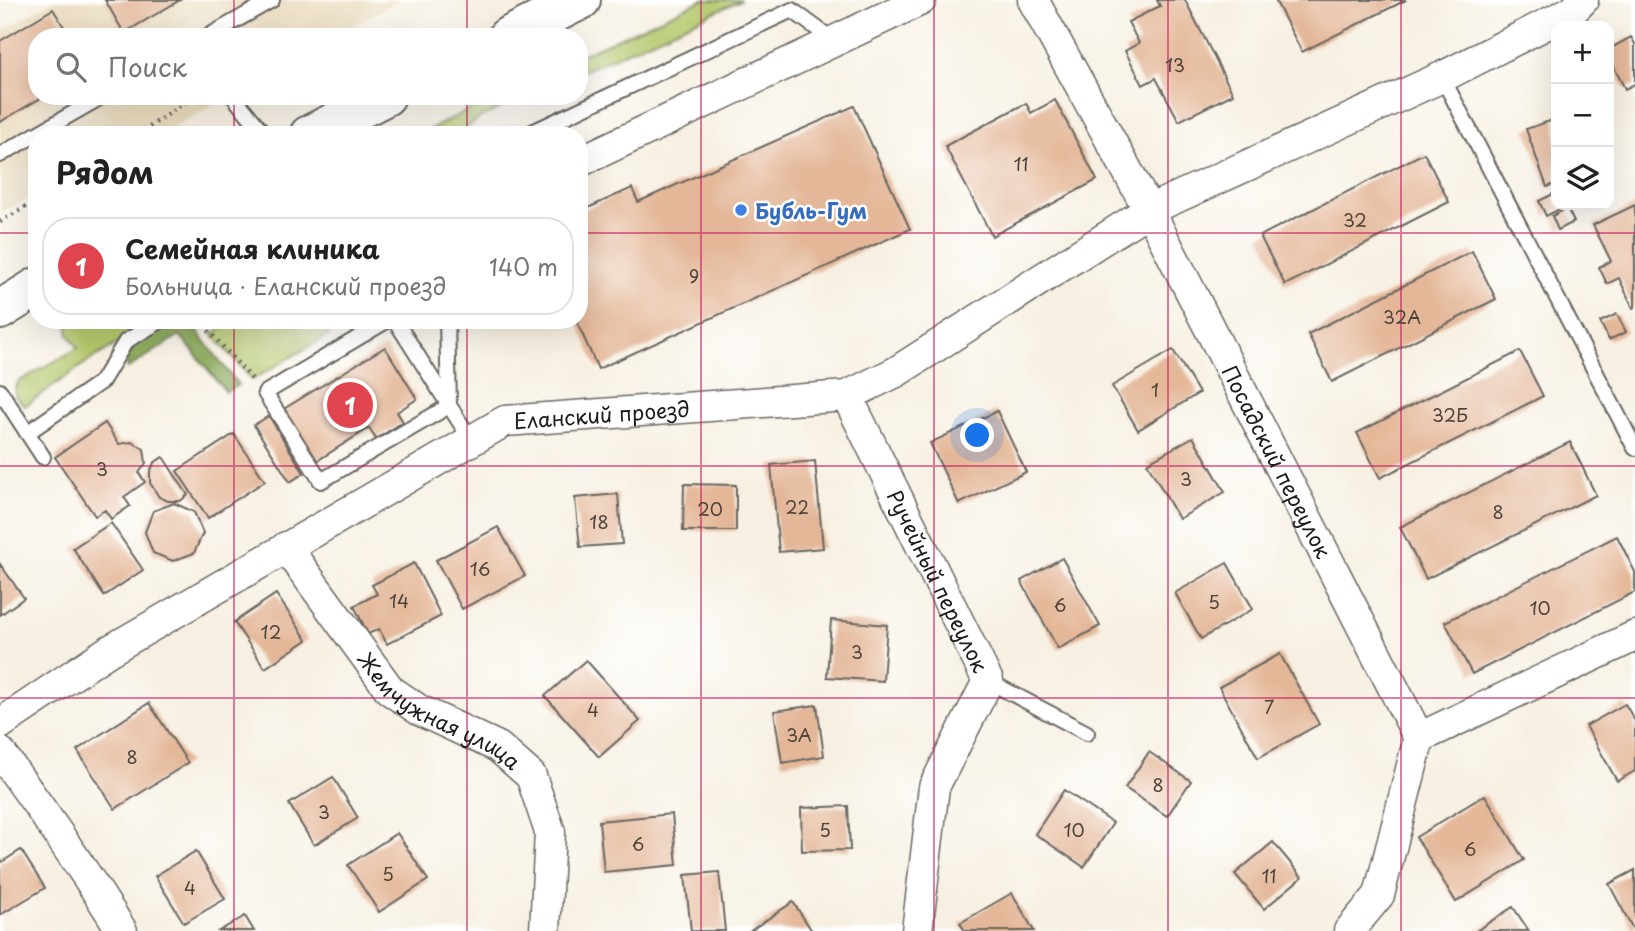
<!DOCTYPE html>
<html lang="ru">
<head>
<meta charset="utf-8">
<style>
	:root { --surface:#fff; --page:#f2f2f2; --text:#222; --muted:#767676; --line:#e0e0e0; --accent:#b45309 }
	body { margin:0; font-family:"Playpen Sans",sans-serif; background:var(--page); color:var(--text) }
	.controls { position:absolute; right:21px; top:21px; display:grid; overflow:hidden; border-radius:14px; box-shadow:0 7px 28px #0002 }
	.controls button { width:63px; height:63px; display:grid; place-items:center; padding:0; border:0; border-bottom:2px solid var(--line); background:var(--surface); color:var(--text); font:35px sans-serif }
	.you { position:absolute; left:978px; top:436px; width:24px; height:24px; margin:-18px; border:5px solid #fff; border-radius:50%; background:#1a73e8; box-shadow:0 0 0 10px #1a73e833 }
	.badge { display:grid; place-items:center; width:46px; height:46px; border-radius:50%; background:var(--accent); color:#fff; font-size:23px; font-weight:700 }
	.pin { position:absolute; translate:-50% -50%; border:4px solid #fff; box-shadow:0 2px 7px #0006 }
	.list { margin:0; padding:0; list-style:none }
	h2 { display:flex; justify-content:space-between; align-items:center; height:91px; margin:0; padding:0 28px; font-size:30px }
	h2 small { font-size:23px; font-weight:400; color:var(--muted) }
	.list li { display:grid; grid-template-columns:46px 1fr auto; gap:21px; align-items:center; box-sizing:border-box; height:98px; margin:0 14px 14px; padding:0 14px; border:2px solid var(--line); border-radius:28px }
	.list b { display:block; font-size:26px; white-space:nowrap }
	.list p { margin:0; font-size:23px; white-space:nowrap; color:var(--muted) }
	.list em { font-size:23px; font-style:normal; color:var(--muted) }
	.icon { flex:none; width:38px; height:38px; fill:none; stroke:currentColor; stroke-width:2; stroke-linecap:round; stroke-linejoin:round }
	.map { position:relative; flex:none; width:1635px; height:931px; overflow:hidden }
	.search { position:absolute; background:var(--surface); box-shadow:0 7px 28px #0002; left:28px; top:28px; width:560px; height:77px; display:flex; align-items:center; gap:18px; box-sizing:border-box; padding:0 24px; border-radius:28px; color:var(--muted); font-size:26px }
	.panel { position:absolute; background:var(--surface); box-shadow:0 7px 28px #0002; left:28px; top:126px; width:560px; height:203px; border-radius:28px }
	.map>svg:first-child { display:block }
	.built { fill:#e9d9ba }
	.green { fill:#b4c86c; stroke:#687244; stroke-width:2 }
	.forest { fill:#8fac60; stroke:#56643e; stroke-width:2 }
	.building { fill:#e4b798 }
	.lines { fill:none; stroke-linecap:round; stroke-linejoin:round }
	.service-casing { stroke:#696661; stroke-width:18 }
	.minor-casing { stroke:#696661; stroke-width:33 }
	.primary-casing { stroke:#696661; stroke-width:42 }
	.path { stroke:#696661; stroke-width:4.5; stroke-dasharray:2 5; stroke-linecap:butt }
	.service { stroke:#fff; stroke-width:14 }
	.minor { stroke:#fff; stroke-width:30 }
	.primary { stroke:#fff; stroke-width:38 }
	.grid { fill:none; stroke:#c2185b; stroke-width:2; stroke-opacity:0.55 }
	.shop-dot { fill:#3f7fe0; stroke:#fff; stroke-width:2.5 }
	.labels { text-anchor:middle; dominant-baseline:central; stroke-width:5; stroke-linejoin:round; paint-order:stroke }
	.number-label { font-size:18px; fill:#4e433b }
	.shop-label { font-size:21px; font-weight:bold; fill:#366cbe; stroke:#fff; text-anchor:start }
	.street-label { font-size:21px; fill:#1c1c1c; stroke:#fff }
</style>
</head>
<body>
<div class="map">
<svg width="1635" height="931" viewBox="0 0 1635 931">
	<rect width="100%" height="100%" fill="#fff"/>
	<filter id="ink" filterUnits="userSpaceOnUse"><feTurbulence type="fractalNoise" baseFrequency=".0143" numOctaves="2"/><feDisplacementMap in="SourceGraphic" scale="14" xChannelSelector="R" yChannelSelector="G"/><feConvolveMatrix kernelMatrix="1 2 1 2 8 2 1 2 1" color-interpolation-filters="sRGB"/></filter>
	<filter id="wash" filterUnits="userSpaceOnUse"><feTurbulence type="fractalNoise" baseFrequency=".00686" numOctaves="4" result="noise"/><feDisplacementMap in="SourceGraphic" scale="28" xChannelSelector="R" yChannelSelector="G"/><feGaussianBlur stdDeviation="1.57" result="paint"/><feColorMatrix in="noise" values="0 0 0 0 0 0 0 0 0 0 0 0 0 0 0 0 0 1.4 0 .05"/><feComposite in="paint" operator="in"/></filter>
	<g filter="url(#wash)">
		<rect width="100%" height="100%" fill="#f7f0e2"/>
		<!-- built -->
		<polygon class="built" points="54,0 399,0 334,37 37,37 37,96 229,96 159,135 37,135 37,194 0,212 0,32"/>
		<!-- green -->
		<g class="green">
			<polygon points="702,0 741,0 579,73 579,56"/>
			<polygon points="495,96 527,96 481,117 457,135 420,135"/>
			<polygon points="70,320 157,320 87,362 25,406 15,396 15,389 18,382 78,348 68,334 69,321"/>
			<polygon points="235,320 320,320 329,335 252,380 212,334"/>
		</g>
		<!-- forest -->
		<polygon class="forest" points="170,320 189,320 238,385 226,392 180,335 127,369 127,345"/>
		<g id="blocks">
			<!-- building -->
			<g class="building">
				<polygon points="105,0 180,0 124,33"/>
				<polygon points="1157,0 1185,0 1233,94 1179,121 1156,78 1143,85 1125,51 1139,43 1128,22 1160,6"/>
				<polygon points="1275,0 1406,0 1302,52"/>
				<polygon points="53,9 70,37 37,37 37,96 44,96 0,122 0,41"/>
				<polygon points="1631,37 1635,44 1635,84 1625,89 1609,57 1609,49"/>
				<polygon points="1055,100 1097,180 992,236 945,146 1026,103 1031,113"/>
				<polygon points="854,106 910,229 598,369 576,320 579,320 579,229 583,227 579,220 579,212 632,188 638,202"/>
				<polygon points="1556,119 1556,184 1547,187 1526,129"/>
				<polygon points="1424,153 1449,202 1285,285 1260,236"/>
				<polygon points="1553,194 1556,200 1556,205 1558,205 1560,209 1546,216 1539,201"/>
				<polygon points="1635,205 1635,307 1633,308 1619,278 1607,284 1599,267 1611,261 1593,225"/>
				<polygon points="1567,208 1574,222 1558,230 1552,216"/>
				<polygon points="1472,251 1496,299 1332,382 1308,334"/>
				<polygon points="1617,314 1626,332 1609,340 1600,322"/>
				<polygon points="385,347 417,399 397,412 403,422 376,439 369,428 315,462 282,410"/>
				<polygon points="1173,350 1199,393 1138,430 1112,386"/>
				<polygon points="1520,351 1543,396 1380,478 1357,433"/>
				<polygon points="997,411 1026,472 959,504 930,443"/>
				<polygon points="269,416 304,473 290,482 254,425"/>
				<polygon points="105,423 119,444 132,442 144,449 146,463 139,473 145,482 124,497 130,506 111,519 105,510 95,516 55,457"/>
				<polygon points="234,434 265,481 208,518 177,471"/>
				<polygon points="1193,437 1225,492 1179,519 1147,463"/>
				<polygon points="1570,442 1596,495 1426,579 1400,527"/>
				<polygon points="163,457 188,495 180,501 168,501 159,497 150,483 150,472 154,463"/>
				<polygon points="815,461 823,548 779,552 771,465"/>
				<polygon points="684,484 736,485 736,531 683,531"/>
				<polygon points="618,494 622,544 580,547 575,498"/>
				<polygon points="174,503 194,512 203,533 194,553 173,561 153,553 145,532 153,511"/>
				<polygon points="111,523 143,570 104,596 73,548"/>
				<polygon points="498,527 525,576 462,609 436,560"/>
				<polygon points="1617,536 1635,572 1635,592 1472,674 1445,622"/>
				<polygon points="1062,558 1100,626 1058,649 1021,581"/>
				<polygon points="414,563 441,616 387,644 379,629 368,634 354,606 377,594 372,585"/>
				<polygon points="1227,563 1253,609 1201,639 1175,593"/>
				<polygon points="0,564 24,598 0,615"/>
				<polygon points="276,594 307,640 265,668 234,622"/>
				<polygon points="831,620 887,625 883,681 827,677"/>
				<polygon points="1280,654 1319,724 1258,758 1219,687"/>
				<polygon points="586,660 640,721 599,757 545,696"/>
				<polygon points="149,703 188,763 115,809 77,750"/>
				<polygon points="1625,704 1635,721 1635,771 1617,781 1586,726"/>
				<polygon points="817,705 824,756 782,763 774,711"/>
				<polygon points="1149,752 1191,781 1167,816 1125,788"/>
				<polygon points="333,777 358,818 314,845 289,804"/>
				<polygon points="1064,790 1113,823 1084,867 1035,834"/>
				<polygon points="1485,795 1524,860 1456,902 1416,837"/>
				<polygon points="848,806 850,850 802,851 801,808"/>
				<polygon points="672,814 677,865 604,872 599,821"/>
				<polygon points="397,833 428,880 379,912 348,865"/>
				<polygon points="1273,842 1302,877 1264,909 1235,874"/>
				<polygon points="21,850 45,888 0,915 0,859 2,862"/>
				<polygon points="196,851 225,899 184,923 155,876"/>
				<polygon points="1635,870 1635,931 1634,931 1609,884"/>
				<polygon points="719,872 725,931 691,931 685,875"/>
				<polygon points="1012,893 1034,931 965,931 960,923"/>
				<polygon points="793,902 812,931 750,931"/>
				<polygon points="1513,907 1529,931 1476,931"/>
				<polygon points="245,916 254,931 219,931"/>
			</g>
		</g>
	</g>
	<g filter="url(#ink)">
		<use href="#blocks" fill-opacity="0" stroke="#696661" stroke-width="2"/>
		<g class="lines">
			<defs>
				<g id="service">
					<polyline points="207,37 272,0"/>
					<polyline points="1442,77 1635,448"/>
					<polyline points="233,96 265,135"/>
					<polyline points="526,135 792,10 834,41"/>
					<polyline points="0,155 103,96"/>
					<polyline points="388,320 265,393 321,481 449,406"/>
					<polyline points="395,320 471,440"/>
					<polyline points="447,320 449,405"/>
					<polyline points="0,391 43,457"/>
					<polyline points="27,433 102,381 126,341 162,320"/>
					<polyline points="988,681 1087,733"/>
				</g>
				<g id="minor">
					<path id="s1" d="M1033 0 1149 210 1419 738 1379 895 1349 931"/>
					<polyline points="579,162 921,0"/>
					<path id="s2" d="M847 396 988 681 934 787 917 931"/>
					<path id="s3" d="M286 547 390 690 419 710 498 747 531 776 550 832 545 931"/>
					<path id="s4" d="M0 724 107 652 505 421 847 396 896 372 1149 210 1442 77 1572 11 1583 0"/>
					<polyline points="1419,738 1635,636"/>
					<path d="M0 752C42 810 84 869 122 931"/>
				</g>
				<g id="primary">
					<polyline points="507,37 581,0"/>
					<polyline points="309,135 386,96"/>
					<polyline points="0,310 37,287"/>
				</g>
			</defs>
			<!-- service casing -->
			<use href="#service" class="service-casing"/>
			<!-- minor casing -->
			<use href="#minor" class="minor-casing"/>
			<!-- primary casing -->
			<use href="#primary" class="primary-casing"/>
			<!-- path -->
			<g class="path">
				<polyline points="138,135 194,96"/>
				<polyline points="0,222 37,200"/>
				<polyline points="199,320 252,379"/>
			</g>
			<!-- service -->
			<use href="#service" class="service"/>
			<!-- minor -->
			<use href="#minor" class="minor"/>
			<!-- primary -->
			<use href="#primary" class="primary"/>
		</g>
	</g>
	<!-- grid -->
	<path class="grid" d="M234 0V37M467 0V37M701 0V931M934 0V931M1168 0V931M1401 0V931M234 96V135M467 96V135M0 233H37M579 233H1635M234 320V931M467 320V931M0 466H1635M0 698H1635"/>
	<!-- markers -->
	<circle class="shop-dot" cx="741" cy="210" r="7"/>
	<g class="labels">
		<!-- number labels -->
		<g class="number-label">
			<text x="1175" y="64">13</text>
			<text x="1021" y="163">11</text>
			<text x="1355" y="219">32</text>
			<text x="694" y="275">9</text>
			<text x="1402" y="316">32А</text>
			<text x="1155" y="389">1</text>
			<text x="1450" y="414">32Б</text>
			<text x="102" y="468">3</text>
			<text x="1186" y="478">3</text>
			<text x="797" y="506">22</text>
			<text x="710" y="508">20</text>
			<text x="1498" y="511">8</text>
			<text x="599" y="521">18</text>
			<text x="480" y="568">16</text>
			<text x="399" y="600">14</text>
			<text x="1214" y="601">5</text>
			<text x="1060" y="604">6</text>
			<text x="1540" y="607">10</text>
			<text x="271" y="631">12</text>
			<text x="857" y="651">3</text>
			<text x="1269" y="706">7</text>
			<text x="593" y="709">4</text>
			<text x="799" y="734">3А</text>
			<text x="132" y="756">8</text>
			<text x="1158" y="784">8</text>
			<text x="324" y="811">3</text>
			<text x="825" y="829">5</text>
			<text x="1074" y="829">10</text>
			<text x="638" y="843">6</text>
			<text x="1470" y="848">6</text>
			<text x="388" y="873">5</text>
			<text x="1269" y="875">11</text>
			<text x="190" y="887">4</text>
		</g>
		<!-- shop labels -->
		<g class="shop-label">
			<text x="755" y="210">Бубль-Гум</text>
		</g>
		<!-- street labels -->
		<g class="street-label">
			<text stroke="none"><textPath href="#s4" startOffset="686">Еланский проезд</textPath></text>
			<text stroke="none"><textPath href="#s1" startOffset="522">Посадский переулок</textPath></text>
			<text stroke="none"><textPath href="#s2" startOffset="206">Ручейный переулок</textPath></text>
			<text stroke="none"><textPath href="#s3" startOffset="229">Жемчужная улица</textPath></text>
		</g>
	</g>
</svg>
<div class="controls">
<button>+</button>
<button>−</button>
<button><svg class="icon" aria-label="layers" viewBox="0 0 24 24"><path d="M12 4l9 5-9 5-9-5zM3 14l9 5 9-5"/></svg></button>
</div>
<div class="you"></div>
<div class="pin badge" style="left:350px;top:405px;background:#e0444e">1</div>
<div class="search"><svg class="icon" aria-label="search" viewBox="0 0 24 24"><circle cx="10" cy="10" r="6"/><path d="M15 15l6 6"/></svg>Поиск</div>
<section class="panel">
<h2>Рядом<small></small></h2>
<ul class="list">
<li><span class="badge" style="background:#e0444e">1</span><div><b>Семейная клиника</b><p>Больница · Еланский проезд</p></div><em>140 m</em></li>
</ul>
</section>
</div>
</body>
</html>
